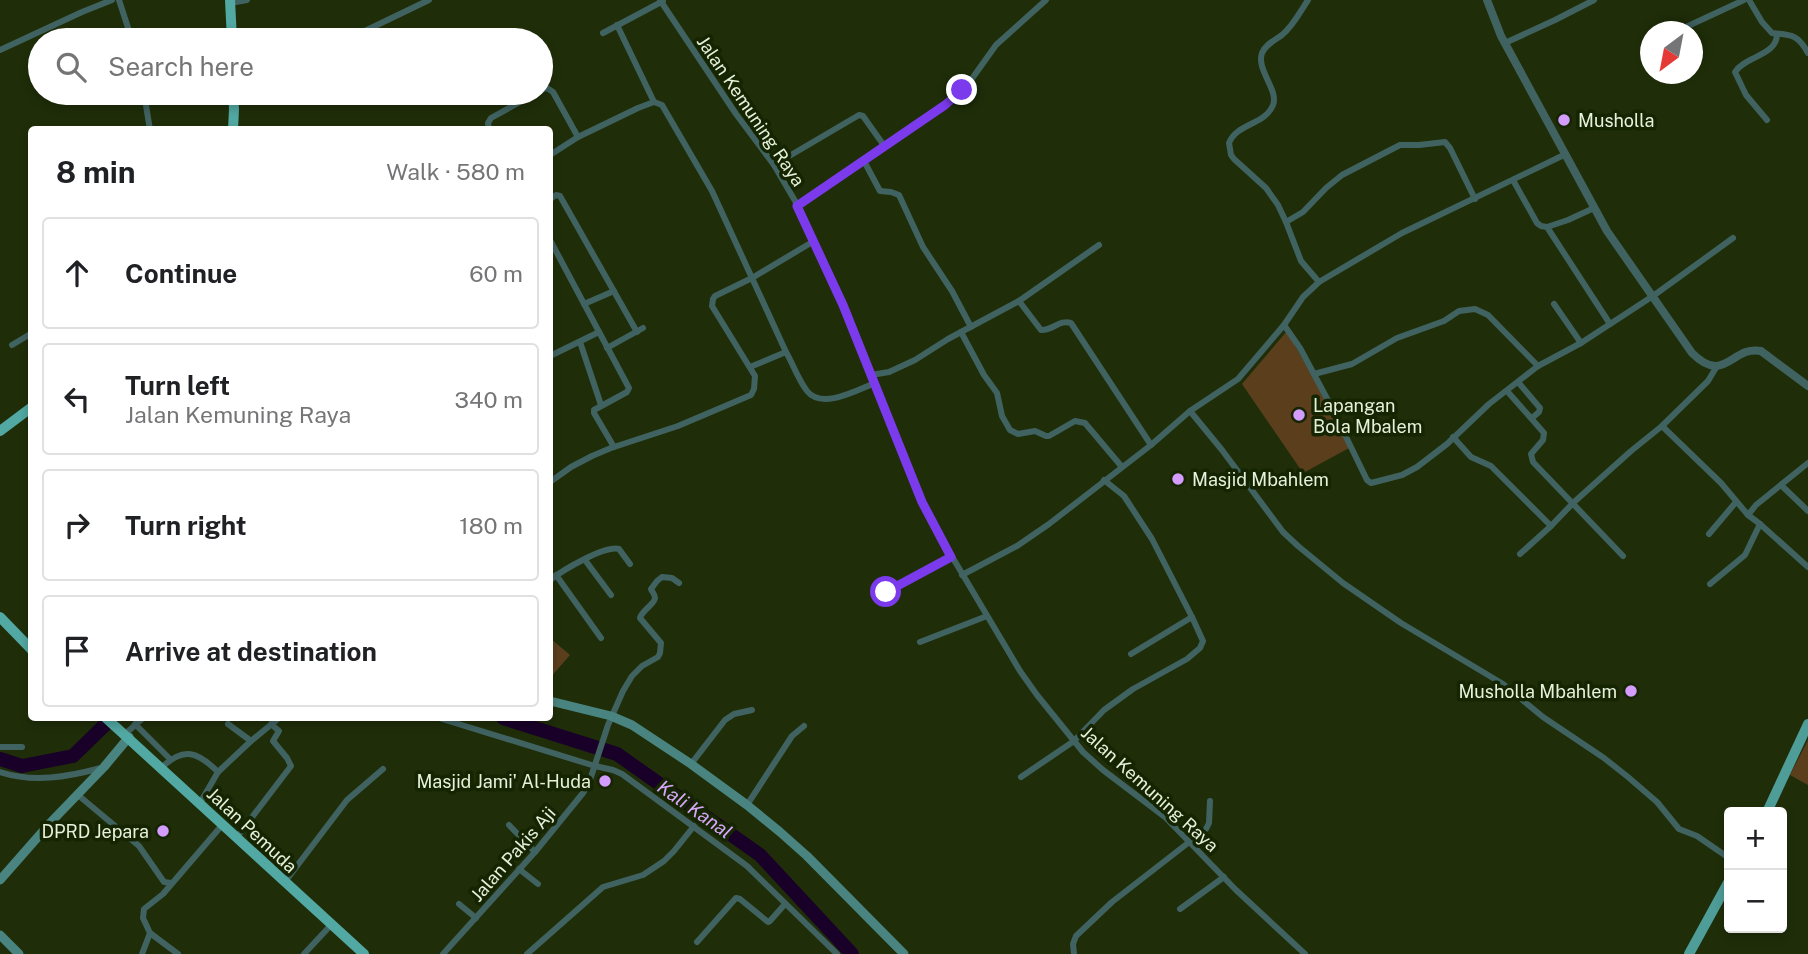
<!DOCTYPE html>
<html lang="en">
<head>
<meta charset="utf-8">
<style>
	:root { --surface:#fff; --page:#f2f2f2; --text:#202124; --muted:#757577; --line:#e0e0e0 }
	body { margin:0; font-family:"Public Sans",sans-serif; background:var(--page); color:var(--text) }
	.controls { position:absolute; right:21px; bottom:21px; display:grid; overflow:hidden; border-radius:7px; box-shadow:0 4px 10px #0003 }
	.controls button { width:63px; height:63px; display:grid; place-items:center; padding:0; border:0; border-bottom:2px solid var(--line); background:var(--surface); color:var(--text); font:35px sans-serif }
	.compass { position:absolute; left:1640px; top:21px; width:63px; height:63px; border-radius:50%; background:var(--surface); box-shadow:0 4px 10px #0003; rotate:212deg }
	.stop { position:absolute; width:21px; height:21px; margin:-16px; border:5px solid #7c3aed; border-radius:50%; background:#fff }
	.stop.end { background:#7c3aed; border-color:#fff; box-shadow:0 2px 7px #0008 }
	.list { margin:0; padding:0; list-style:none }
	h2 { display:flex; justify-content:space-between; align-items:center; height:91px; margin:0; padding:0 28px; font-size:30px }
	h2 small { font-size:23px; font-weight:400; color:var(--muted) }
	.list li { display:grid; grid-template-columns:46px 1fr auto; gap:21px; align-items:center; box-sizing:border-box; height:112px; margin:0 14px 14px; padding:0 14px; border:2px solid var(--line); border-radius:7px }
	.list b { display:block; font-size:26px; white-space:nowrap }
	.list p { margin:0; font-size:23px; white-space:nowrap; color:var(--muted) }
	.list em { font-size:23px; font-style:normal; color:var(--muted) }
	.icon { flex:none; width:38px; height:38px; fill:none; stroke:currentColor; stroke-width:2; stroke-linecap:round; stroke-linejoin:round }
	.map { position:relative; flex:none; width:1808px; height:954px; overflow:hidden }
	.search { position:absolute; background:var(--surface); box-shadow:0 4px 10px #0003; left:28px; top:28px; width:525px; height:77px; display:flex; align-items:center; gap:18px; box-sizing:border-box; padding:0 24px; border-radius:38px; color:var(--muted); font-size:26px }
	.panel { position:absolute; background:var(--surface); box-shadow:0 4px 10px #0003; left:28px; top:126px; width:525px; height:595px; border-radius:7px }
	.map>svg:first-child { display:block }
	.green { fill:#5b3f1d }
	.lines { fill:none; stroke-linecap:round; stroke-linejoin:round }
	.river { stroke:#190029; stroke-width:14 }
	.minor { stroke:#406361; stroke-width:6 }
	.tertiary { stroke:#406361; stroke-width:8 }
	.secondary { stroke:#4a8480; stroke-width:9 }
	.primary { stroke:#4f9d98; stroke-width:10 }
	.trunk { stroke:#52a8a2; stroke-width:10 }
	.route { stroke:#7c3aed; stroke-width:9 }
	.poi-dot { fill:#d39cfd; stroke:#152401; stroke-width:2.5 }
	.labels { text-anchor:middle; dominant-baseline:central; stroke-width:7; stroke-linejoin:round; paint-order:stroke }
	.street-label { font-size:18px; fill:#e6f1db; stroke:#152401 }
	.poi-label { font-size:18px; fill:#e6f1db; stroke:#152401; text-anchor:start }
	.water-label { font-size:19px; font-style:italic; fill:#d5a8f9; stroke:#152401 }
</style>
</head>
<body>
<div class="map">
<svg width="1808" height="954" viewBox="0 0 1808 954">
	<rect width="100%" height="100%" fill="#1f2e09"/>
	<!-- green -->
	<g class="green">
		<polygon points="1287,331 1351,447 1303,473 1242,384"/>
		<polygon points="550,638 570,655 550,678"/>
		<polygon points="1808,740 1808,785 1790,775"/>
	</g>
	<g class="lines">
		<!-- river -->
		<g class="river">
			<polyline points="503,718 617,754 760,855 852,954"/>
			<polyline points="0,759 22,766 73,756 112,718"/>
		</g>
		<!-- minor -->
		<g class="minor">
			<polyline points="119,0 132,40"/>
			<polyline points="660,0 736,114 774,165 798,206 843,305 922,502 941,538 1020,671 1037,695 1083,752 1103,770 1165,817 1236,890 1305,954"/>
			<path d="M1308 0C1300 12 1293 26 1282 35 1275 40 1266 44 1262 53 1256 70 1279 90 1273 105 1265 125 1237 123 1229 143L1231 155 1234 159 1266 188 1278 205 1286 222 1301 261 1319 282"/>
			<path d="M1749 0 1762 22 1772 33C1791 35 1798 34 1808 53"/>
			<polyline points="230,3 247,0"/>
			<polyline points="617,25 654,102"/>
			<polyline points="1688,26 1744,0"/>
			<polyline points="603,33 663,1"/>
			<polyline points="346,40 429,0"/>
			<polyline points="1505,43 1555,20 1594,0"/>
			<polyline points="0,50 82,12 112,0"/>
			<polyline points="541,90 547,88 553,92 578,137"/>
			<polyline points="144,93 150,130"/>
			<path d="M1767 120 1746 95 1735 72C1745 56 1777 56 1777 34"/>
			<polyline points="489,130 488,123 491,118 536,93"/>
			<polyline points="550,155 578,137 638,108 654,102 662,105 712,191 786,352"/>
			<polyline points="864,161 880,191 891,192 899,195 923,247 952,291 971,327"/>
			<polyline points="774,165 859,115 863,116 885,147"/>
			<polyline points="1513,180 1537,223 1541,226 1547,227 1610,324"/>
			<polyline points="550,199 556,195 560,196 637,332"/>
			<polyline points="798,206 955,98 966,87 996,45 1046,0"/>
			<polyline points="1286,222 1303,212 1326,188 1342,175 1400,145 1419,145 1445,142 1450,148 1475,199"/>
			<polyline points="1547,227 1568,220 1594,208"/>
			<polyline points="550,240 629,388 627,392 594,410 594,413 614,447"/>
			<path d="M1019 301 1041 330C1052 331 1060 319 1071 323L1151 445"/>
			<polyline points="584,304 614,291"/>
			<polyline points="1554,304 1581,343"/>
			<polyline points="1284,325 1300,348 1332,408 1367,480 1371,483 1402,475 1417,467 1447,444 1489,404 1538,366 1581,343 1653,296 1733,238"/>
			<polyline points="961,332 984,375 997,393 1002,416 1010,430 1018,434 1035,431 1046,436 1049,436 1075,421 1085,423 1122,467"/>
			<polyline points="580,342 601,405"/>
			<polyline points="12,345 32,333"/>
			<polyline points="607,348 643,328"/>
			<polyline points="550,356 599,332"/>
			<path d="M750 367 786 352C793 364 798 379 807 391 822 410 857 390 875 383"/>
			<polyline points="1314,374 1352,364 1397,338 1444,321 1459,311 1475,309 1488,315 1538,366"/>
			<polyline points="871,375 889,372 915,360 948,339 1019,301 1099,245"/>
			<polyline points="1518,382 1540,408 1539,412 1532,418"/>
			<polyline points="1507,391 1544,433 1543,440 1531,454 1533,462 1623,556"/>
			<polyline points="1190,411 1222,450 1283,532 1298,546 1343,583 1401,623 1503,684 1543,717 1604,758 1628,777 1657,802 1679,829 1697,836 1729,858"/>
			<polyline points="1662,426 1721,483 1748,515"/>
			<polyline points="1453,437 1471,457 1491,466 1551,526"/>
			<polyline points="1808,463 1756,505 1748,515 1760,524 1808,567"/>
			<polyline points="1104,480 1124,496 1152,539 1192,617"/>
			<polyline points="550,482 571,467 592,456 611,448 678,426 751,395 754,389 755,376 712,306 713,299 715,296 752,278 814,241"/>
			<polyline points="1781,485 1808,511"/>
			<polyline points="1709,534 1736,502"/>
			<polyline points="1520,554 1551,526 1573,503 1631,451 1662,426 1708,381 1717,366"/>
			<polyline points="585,560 611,595"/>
			<polyline points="556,575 601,638"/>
			<polyline points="962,575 1017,546 1049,524 1151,445 1190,411 1238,379 1284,325 1303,297 1319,282 1402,233 1566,154"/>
			<path d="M550 580C563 570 605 545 619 549L630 564"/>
			<polyline points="1710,584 1745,555 1760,524"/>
			<polyline points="886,592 951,557"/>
			<polyline points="920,642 987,616"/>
			<polyline points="439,718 595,766 613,770 622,774 747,866 837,954"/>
			<polyline points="135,724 170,759"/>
			<polyline points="125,734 143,718"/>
			<polyline points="251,741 279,718"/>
			<polyline points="0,747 22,747"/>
			<polyline points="691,764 725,720 734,714 752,710"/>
			<path d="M161 768C184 746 198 752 218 772"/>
			<path d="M0 772C34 783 67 777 101 768"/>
			<polyline points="1021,777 1074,741 1104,710 1133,689 1187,659 1200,648 1203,641 1192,617 1131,654"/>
			<polyline points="78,795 139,846 164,882 171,883"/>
			<polyline points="200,803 218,772 251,741 228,724"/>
			<polyline points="747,805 792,736 804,726"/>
			<polyline points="509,825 535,852"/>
			<polyline points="237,837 291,766 287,758 273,741 279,731 271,724"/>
			<polyline points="519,869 538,884"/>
			<polyline points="284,883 347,800 383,769"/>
			<polyline points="459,904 476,918"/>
			<polyline points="1180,909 1224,877"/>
			<polyline points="150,933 178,954"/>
			<polyline points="697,942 736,898 740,899 768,922 770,921 785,904"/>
			<polyline points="142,954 150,933 143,918 144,909 163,894 223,824"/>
			<polyline points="304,954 331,925"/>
			<path d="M443 954 535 852 583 793 589 783 608 725 623 691 632 676 642 666 658 657 660 653 661 643 640 618C642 610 655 604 655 598 655 594 652 592 651 589L657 581 662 577 672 578 679 583"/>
			<polyline points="527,954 603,887 643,875 664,861 674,851 694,826"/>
			<polyline points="1074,954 1073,944 1076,936 1112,902 1206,829 1209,823 1210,801"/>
		</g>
		<!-- tertiary -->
		<path class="tertiary" d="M1487 0 1501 36 1607 231 1692 353C1725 386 1732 345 1761 351L1808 386"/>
		<!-- secondary -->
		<g class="secondary">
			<polyline points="550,701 611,716 632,725 691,764 747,805 780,832 807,856 904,954"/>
			<polyline points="0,880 51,822 104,767 129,737"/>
			<polyline points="0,935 19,954"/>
		</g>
		<!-- primary -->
		<g class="primary">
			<polyline points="1767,812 1808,724"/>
			<polyline points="1689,954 1729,881"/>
		</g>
		<!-- trunk -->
		<g class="trunk">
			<polyline points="230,0 232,40"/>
			<polyline points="233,130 234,109 233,93"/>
			<polyline points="0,431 32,407"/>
			<polyline points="0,617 32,650"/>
			<polyline points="106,718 364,954"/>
		</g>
	</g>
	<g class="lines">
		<!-- route -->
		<polyline class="route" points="886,592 951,557 922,502 843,305 797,206 945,105 962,90"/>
	</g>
	<!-- markers -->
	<g class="poi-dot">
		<circle cx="1564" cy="120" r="7"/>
		<circle cx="1299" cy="415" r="7"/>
		<circle cx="1178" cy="479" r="7"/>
		<circle cx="1631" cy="691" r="7"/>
		<circle cx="605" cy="781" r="7"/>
		<circle cx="163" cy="831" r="7"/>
	</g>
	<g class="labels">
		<!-- street labels -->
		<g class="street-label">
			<text transform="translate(751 111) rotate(56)">Jalan Kemuning Raya</text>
			<text transform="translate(1150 789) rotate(42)">Jalan Kemuning Raya</text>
			<text transform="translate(252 830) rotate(43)">Jalan Pemuda</text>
			<text transform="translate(513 854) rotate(-49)">Jalan Pakis Aji</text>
		</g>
		<!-- poi labels -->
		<g class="poi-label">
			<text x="1578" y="120">Musholla</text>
			<text x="1313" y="405">Lapangan<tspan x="1313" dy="21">Bola Mbalem</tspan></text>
			<text x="1192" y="479">Masjid Mbahlem</text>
			<text x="1617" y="691" text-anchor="end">Musholla Mbahlem</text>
			<text x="591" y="781" text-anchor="end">Masjid Jami' Al-Huda</text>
			<text x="149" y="831" text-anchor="end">DPRD Jepara</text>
		</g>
		<!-- water labels -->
		<g class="water-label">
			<text transform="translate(695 809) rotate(35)">Kali Kanal</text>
		</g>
	</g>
</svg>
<div class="controls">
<button>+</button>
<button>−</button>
</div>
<svg class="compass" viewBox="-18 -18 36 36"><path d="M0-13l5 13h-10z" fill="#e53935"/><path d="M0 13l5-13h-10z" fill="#757577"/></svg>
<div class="stop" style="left:886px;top:592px"></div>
<div class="stop end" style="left:962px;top:90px"></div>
<div class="search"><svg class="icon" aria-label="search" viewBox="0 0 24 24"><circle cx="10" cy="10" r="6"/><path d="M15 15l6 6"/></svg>Search here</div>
<section class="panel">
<h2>8 min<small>Walk · 580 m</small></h2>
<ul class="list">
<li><svg class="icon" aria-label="ahead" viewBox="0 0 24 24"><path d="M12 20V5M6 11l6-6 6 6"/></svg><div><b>Continue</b></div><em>60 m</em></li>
<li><svg class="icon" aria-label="left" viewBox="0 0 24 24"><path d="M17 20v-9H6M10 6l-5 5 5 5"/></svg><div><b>Turn left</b><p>Jalan Kemuning Raya</p></div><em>340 m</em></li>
<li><svg class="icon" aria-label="right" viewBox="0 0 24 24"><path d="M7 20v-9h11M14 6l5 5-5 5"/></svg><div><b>Turn right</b></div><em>180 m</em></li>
<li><svg class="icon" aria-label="arrive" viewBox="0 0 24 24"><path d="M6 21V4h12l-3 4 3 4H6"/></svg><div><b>Arrive at destination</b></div></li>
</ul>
</section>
</div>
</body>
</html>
